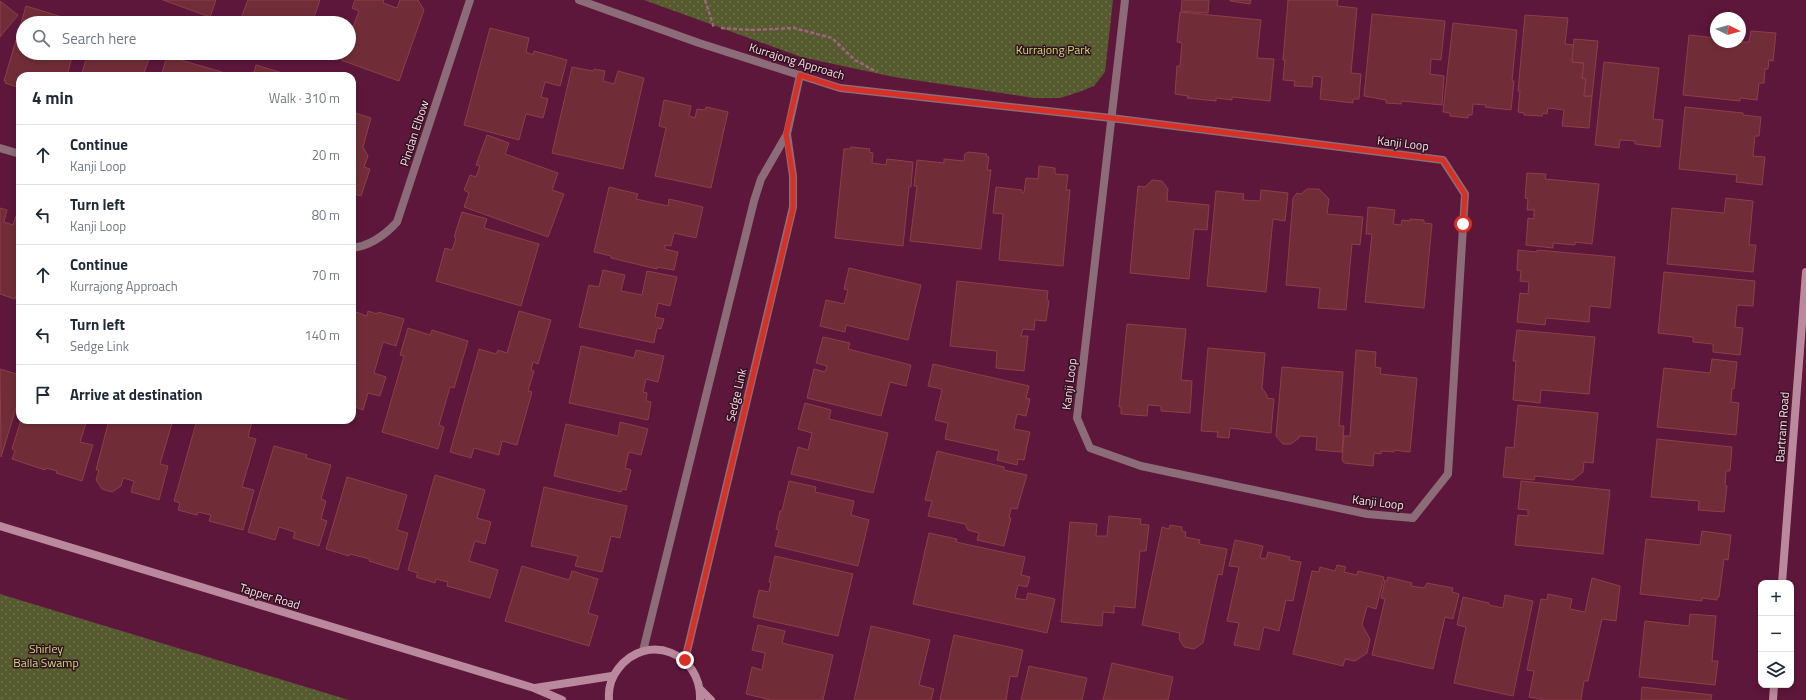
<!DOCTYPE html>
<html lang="en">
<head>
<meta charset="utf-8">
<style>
	:root { --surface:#fff; --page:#f2f2f3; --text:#1f2937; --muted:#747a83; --line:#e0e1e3 }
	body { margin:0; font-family:"Titillium Web",sans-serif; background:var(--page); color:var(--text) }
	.controls { position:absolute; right:12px; bottom:12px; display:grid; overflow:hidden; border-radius:8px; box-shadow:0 2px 6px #0003 }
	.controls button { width:36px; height:36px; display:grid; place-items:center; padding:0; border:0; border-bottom:1px solid var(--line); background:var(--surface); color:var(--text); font:20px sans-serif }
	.compass { position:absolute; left:1710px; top:12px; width:36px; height:36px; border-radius:50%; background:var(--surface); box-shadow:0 2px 6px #0003; rotate:96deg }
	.stop { position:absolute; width:12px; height:12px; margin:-9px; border:3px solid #d93025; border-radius:50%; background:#fff }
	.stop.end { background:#d93025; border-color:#fff; box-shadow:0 1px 4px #0008 }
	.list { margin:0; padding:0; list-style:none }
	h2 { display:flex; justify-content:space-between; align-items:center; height:52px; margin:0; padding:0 16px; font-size:17px }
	h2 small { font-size:13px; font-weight:400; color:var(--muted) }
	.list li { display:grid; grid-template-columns:26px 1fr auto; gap:12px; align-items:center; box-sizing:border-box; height:60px; padding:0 16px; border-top:1px solid var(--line) }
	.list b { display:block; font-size:15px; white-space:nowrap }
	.list p { margin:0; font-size:13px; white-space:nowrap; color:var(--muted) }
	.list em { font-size:13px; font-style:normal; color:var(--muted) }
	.icon { flex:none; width:22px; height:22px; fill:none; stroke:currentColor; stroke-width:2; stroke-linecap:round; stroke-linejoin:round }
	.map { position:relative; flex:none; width:1806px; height:700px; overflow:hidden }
	.search { position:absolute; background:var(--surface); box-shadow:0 2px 6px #0003; left:16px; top:16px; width:340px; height:44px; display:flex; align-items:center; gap:10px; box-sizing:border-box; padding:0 14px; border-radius:22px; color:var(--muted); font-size:15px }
	.panel { position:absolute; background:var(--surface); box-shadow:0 2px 6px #0003; left:16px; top:72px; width:340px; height:352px; border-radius:12px }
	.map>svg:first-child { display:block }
	.park { fill:url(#park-dots) }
	.building { fill:#712d37; stroke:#8d3e49 }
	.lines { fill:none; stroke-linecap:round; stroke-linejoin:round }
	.path { stroke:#9d647e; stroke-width:2.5; stroke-dasharray:4 2; stroke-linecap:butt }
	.street { stroke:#8b6c78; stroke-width:8 }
	.secondary { stroke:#bb899d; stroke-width:8 }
	.route { stroke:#d93025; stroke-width:5 }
	.labels { text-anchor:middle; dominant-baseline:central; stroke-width:3; stroke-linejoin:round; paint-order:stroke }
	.park-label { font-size:12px; fill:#d2db77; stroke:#301220 }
	.street-label { font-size:12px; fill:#fdd9e6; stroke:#301220 }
</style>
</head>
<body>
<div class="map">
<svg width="1806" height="700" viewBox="0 0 1806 700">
	<defs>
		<pattern id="park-dots" width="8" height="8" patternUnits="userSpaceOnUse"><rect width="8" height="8" fill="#565a2f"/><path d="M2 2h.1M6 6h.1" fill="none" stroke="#6f714d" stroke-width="1.8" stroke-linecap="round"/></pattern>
	</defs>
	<rect width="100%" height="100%" fill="#5d173a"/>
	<!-- park -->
	<g class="park">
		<polygon points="644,0 1113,0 1105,72 1094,86 1079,92 1060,98 1034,98 894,77 801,57"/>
		<polygon points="0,594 349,700 0,700"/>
	</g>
	<!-- building -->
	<g class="building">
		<polygon points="163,0 216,0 210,17"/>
		<polygon points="248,0 320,0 312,23 239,23"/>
		<polygon points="355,0 384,0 383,3 397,8 400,0 418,0 424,10 399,81 341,60 344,53 349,53 349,38 359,11 352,8"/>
		<polygon points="1182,0 1209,0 1208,13 1181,11"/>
		<polygon points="1230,0 1251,0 1250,4 1230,1"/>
		<polygon points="1288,0 1338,0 1337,6 1357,8 1351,73 1361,74 1359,99 1353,99 1353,103 1320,99 1322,77 1313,76 1312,87 1294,86 1295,81 1283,80 1285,60 1283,60"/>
		<polygon points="0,1 18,15 0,37"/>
		<polygon points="26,6 82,23 23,23 23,53 73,53 68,72 78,76 20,76 20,88 5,83 6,81 4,81"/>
		<polygon points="1180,12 1261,20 1257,58 1274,59 1270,101 1232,97 1232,100 1216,98 1216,101 1187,98 1188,96 1175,94 1177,66 1180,66 1182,43 1177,42"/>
		<polygon points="1372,14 1445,21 1441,60 1431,59 1430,74 1444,76 1442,105 1402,101 1401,104 1386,103 1386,100 1364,96"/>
		<polygon points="1525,15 1568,18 1565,44 1574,45 1572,62 1584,63 1582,78 1586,79 1584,96 1592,96 1589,128 1562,126 1564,110 1548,108 1547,114 1543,113 1542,116 1524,115 1524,113 1518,112 1520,91 1518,91"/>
		<polygon points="1453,23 1517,30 1512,81 1514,81 1511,110 1485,107 1486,105 1473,104 1472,115 1468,115 1468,118 1450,116 1450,113 1443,112"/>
		<polygon points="490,28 529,38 526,52 533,55 534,51 567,60 560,86 545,82 541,97 548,99 543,118 526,114 519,140 464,125"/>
		<polygon points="1751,31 1776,33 1773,61 1769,60 1768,69 1765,69 1764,83 1759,83 1757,100 1740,98 1740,101 1683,95 1689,35 1716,38 1716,42 1749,42"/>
		<polygon points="1574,39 1598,41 1592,96 1584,96 1586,79 1582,78 1584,63 1572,62"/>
		<polygon points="88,53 141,53 150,56 143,76 81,76"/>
		<polygon points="167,56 225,73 224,76 161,76"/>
		<polygon points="1604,62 1659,68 1653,119 1663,120 1660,147 1635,144 1635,141 1620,140 1619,148 1595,145"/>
		<polygon points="256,65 286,74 285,76 253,76"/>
		<polygon points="572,67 593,71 594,69 605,71 603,81 614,84 618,71 644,78 623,169 552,153"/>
		<polygon points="664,100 691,106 689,116 695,118 697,109 705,110 706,107 728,112 711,188 655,176 666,128 659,126"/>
		<polygon points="1685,107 1743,113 1743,115 1761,117 1759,136 1755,136 1753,156 1765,157 1762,185 1736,182 1737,175 1679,169"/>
		<polygon points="352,112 371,118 363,147 368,156 364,167 370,169 361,196 352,193"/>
		<polygon points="487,135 509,143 505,154 558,173 552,190 564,194 548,237 464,207 469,193 464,190 470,175 476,177 480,166 476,165"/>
		<polygon points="851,147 870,149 869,152 873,153 872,163 886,165 887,159 913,162 911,187 909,187 903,246 835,238 844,149 850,149"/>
		<polygon points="968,152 987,154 986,156 989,157 987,170 991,170 981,249 910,241 917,186 914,186 917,160 944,163 944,159 964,161 965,154"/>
		<polygon points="1039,166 1055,168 1055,174 1068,175 1066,190 1070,190 1063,266 999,260 1003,214 993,213 996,187 1022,190 1022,193 1024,193 1026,178 1038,179"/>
		<polygon points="1527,173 1546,174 1545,179 1599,184 1592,244 1575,242 1575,245 1553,243 1553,248 1526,245 1528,218 1534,219 1534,210 1527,210 1528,199 1525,198"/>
		<polygon points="1152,180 1162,181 1168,189 1167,201 1209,205 1207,230 1194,229 1189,279 1130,273 1138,186 1145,187"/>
		<polygon points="609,187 638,194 636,199 668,206 669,199 703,207 696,238 674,233 671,246 665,245 665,249 678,252 674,270 657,267 657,269 611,258 611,256 594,252"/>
		<polygon points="1307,189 1319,189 1329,199 1327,214 1363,217 1360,245 1352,244 1346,310 1318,308 1320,288 1286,285 1293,198 1297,193 1301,194"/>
		<polygon points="1261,190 1288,193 1285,221 1273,219 1266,292 1207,286 1216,191 1244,194 1243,200 1260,201"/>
		<polygon points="1726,198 1753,201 1749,245 1756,245 1753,272 1667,264 1672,208 1724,213"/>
		<polygon points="19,207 20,282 15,299 0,294 0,208 7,210 4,222 13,225"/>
		<polygon points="1368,207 1395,210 1393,224 1401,225 1402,220 1410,221 1410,219 1424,220 1424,223 1432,224 1424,308 1365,302 1372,234 1366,234"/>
		<polygon points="462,212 487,219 484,228 539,244 521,306 436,281 445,248 452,250 456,238 454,237"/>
		<polygon points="1518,250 1537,252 1537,250 1615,257 1610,308 1590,306 1589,322 1546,318 1545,325 1517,322 1520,293 1528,294 1529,282 1520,281 1521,271 1517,270"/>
		<polygon points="849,268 921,285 908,340 846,325 845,332 820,326 826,300 844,304 848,290 844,289"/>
		<polygon points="603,270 625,275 621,291 642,295 647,271 677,277 670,306 658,303 655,317 664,319 661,329 657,328 654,343 579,327 589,285 599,287"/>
		<polygon points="1664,272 1755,281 1753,306 1737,305 1735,327 1743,328 1740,355 1713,352 1713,344 1693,342 1693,337 1658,333"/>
		<polygon points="957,281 1048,291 1047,300 1049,301 1046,321 1035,320 1034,330 1023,329 1021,336 1028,336 1024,371 996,368 997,351 950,346"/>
		<polygon points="368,311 377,314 378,312 404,319 396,346 383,342 374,373 386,377 380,396 368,393 363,410 352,406 352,314 355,315 356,312 367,316"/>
		<polygon points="519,311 551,320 538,364 533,362 531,370 534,371 528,391 532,392 517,445 502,441 499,455 474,448 471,458 450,452 479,349 496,354 498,350 507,353"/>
		<polygon points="1127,324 1186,329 1181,380 1192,381 1190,413 1161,411 1161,406 1148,405 1147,416 1121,414 1121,407 1119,407"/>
		<polygon points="408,328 430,335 432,330 468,341 454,388 450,387 439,425 444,427 438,449 382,432 404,356 400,355"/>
		<polygon points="1517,330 1595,337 1589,394 1541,390 1540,403 1513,400 1516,361 1513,361"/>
		<polygon points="823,337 850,343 848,349 911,365 906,386 890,382 881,416 807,398 814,369 825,372 827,366 816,363"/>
		<polygon points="581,346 634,358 636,350 664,356 658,382 646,379 643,392 647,393 646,401 651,402 648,420 569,403"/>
		<polygon points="1208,348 1265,353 1262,388 1267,395 1267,398 1274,399 1271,433 1230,428 1229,438 1217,437 1218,432 1201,431"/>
		<polygon points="1356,350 1376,352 1375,367 1381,368 1380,374 1417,378 1410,452 1394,450 1394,452 1381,451 1381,454 1374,453 1373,466 1344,463 1342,460 1344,436 1350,436"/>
		<polygon points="1712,359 1737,362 1734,389 1732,388 1731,402 1739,403 1736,435 1657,427 1664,368 1710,373"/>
		<polygon points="933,364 1029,386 1026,398 1030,399 1026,416 1017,414 1014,429 1030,432 1024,460 1018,459 1017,465 997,460 999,451 945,439 948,423 935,420 942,389 928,386"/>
		<polygon points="1282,367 1343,372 1339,426 1344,426 1342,452 1316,450 1317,437 1299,436 1299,438 1291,444 1283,444 1276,436"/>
		<polygon points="0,369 20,375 20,395 1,457"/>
		<polygon points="805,403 831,410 829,419 888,433 873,493 791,474 798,447 808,450 812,433 798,429"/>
		<polygon points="1518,405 1598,413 1593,463 1584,462 1583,472 1573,480 1535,476 1534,480 1503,477 1506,447 1514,448"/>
		<polygon points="21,420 87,420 80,442 93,445 82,481 56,473 57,471 46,468 45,470 12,459 15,451 12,449"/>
		<polygon points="109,420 173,420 160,464 168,466 159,500 131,492 134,481 123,478 121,486 112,492 102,489 96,480 99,470 96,470"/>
		<polygon points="197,420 252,421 248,437 256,439 242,487 254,490 243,530 209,521 211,515 198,512 197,515 178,510 180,503 174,501"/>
		<polygon points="620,422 648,429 641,455 629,452 625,468 631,470 626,490 622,489 621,492 554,476 566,424 618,436"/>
		<polygon points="1657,439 1732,447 1730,471 1726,471 1725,486 1727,486 1724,512 1698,510 1699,501 1651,497"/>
		<polygon points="274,446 307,455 306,458 331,465 321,499 326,501 321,519 327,521 319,546 293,538 295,532 279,527 275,540 248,532"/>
		<polygon points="937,451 1004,467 1004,470 1027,475 1017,509 1011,508 1009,518 1011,518 1004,546 977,540 979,533 968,530 965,524 928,516 932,501 925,500"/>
		<polygon points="435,475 485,490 477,518 491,522 485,544 475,541 469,561 498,570 490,598 447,586 448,582 436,579 435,583 416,577 418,573 408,570"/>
		<polygon points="347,477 407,495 397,530 408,533 398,570 369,561 370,559 350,554 349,556 326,549"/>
		<polygon points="789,481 816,487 815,492 854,501 851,515 869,520 858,566 775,546 779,530 776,529 780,511 782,511"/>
		<polygon points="1521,481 1610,490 1603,554 1515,545 1518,515 1528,516 1528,510 1518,509"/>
		<polygon points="544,487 627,506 620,538 611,536 602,572 575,566 578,556 531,546"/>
		<polygon points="1109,516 1141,519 1140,524 1149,525 1146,551 1140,551 1135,608 1114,606 1114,613 1103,612 1102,626 1061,622 1070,522 1097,524 1096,536 1107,536"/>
		<polygon points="1170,525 1182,527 1182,531 1186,532 1185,537 1200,540 1199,544 1227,549 1222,575 1218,574 1203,643 1194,649 1184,647 1179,639 1180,633 1142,625 1162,527 1169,529"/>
		<polygon points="1702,531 1731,535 1728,560 1724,559 1719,597 1717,597 1717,600 1702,598 1702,601 1640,594 1646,539 1700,545"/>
		<polygon points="929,533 957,539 956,542 1025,557 1021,575 1030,577 1027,587 1018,585 1015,598 1026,600 1028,593 1055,599 1047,633 913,604"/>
		<polygon points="1235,540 1263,546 1260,558 1266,559 1268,552 1290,557 1289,560 1301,562 1293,601 1286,600 1279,631 1264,627 1259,650 1234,645 1239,623 1227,621 1239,567 1229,566"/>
		<polygon points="775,556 853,574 838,636 753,617 759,590 769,592 771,582 769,582"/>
		<polygon points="1337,565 1346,567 1344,572 1357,575 1358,571 1384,577 1376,609 1367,606 1362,625 1370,639 1367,653 1355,661 1345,659 1343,666 1293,654 1312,571 1319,572 1320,567 1335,571"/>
		<polygon points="522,566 569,580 572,571 598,579 588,613 598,616 589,646 505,621"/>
		<polygon points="1388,577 1412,583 1411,586 1424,588 1427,583 1453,588 1452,592 1459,594 1453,619 1445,617 1433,669 1372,655 1385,599 1381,598 1385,580 1387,581"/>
		<polygon points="1592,578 1620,586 1616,621 1602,619 1588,681 1584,681 1581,700 1545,700 1529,697 1534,671 1527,670 1541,599 1547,600 1548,594 1572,599 1570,609 1585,612"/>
		<polygon points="1505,595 1533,601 1513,696 1454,683 1466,627 1457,625 1463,597 1489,603 1489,605 1503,608"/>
		<polygon points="1690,614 1716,616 1712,661 1718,661 1715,685 1639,677 1645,621 1689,626"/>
		<polygon points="758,625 785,631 782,643 833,655 823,700 771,700 746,694 752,667 762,670 765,653 752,650"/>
		<polygon points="871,626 930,640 919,685 934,689 931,700 854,700"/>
		<polygon points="954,635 1023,650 1017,677 1010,676 1006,700 940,700"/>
		<polygon points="1112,663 1173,677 1168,700 1103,700"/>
		<polygon points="1029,666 1087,678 1082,700 1021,700"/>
		<polygon points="1642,687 1712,695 1711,700 1641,700"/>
	</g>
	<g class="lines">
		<!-- path -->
		<g class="path">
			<polyline points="705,0 714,28"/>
			<polyline points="721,28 751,30 794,28 832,38 855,60 877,72"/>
		</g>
		<!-- street -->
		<g class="street">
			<polyline points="579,0 699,43 840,88 1111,118 1443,160 1465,194 1448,474 1413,518 1367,514 1141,466 1090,448 1077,418 1125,0"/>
			<polyline points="0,148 20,154"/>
			<path d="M352 248C370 246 385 235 397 222L470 0"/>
			<polyline points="643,651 754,201 761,179 787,134 800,75"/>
			<polyline points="685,660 793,207 793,176 787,134"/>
		</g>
		<!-- secondary -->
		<g class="secondary">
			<polyline points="0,526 534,688 562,700"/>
			<polyline points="1782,583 1806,272"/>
			<polyline points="535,688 612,676"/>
			<polyline points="701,690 711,700"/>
			<path d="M609 700C608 688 611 678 618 669 647 631 702 653 700 700"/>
			<polyline points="1773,700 1774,685"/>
		</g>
	</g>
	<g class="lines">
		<!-- route -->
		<polyline class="route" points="685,660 793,208 793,176 786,134 800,75 840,88 1111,118 1443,160 1465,194 1463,224"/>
	</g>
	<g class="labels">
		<!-- park labels -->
		<g class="park-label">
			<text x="1053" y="49">Kurrajong Park</text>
			<text x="46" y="648">Shirley<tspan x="46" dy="14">Balla Swamp</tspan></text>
		</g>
		<!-- street labels -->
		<g class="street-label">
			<text transform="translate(797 61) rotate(17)">Kurrajong Approach</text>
			<text transform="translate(414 133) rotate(-72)">Pindan Elbow</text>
			<text transform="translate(1403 143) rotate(7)">Kanji Loop</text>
			<text transform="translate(1069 384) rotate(-83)">Kanji Loop</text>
			<text transform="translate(736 395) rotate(-77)">Sedge Link</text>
			<text transform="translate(1782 427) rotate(-86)">Bartram Road</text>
			<text transform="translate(1378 502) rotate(7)">Kanji Loop</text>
			<text transform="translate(270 596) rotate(17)">Tapper Road</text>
		</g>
	</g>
</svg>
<div class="controls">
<button>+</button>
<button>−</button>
<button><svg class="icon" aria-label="layers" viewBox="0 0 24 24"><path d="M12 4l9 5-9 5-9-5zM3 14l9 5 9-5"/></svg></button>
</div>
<svg class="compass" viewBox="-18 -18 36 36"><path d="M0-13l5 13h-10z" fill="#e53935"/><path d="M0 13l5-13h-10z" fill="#747a83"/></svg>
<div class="stop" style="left:1463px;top:224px"></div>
<div class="stop end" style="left:685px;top:660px"></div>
<div class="search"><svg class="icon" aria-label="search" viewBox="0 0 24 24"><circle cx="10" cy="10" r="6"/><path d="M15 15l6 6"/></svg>Search here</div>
<section class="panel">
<h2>4 min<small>Walk · 310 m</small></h2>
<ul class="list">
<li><svg class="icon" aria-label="ahead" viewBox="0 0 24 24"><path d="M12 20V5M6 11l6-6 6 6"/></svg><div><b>Continue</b><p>Kanji Loop</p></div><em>20 m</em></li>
<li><svg class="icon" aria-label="left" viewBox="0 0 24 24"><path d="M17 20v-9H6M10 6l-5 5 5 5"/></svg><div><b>Turn left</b><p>Kanji Loop</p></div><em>80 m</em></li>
<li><svg class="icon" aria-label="ahead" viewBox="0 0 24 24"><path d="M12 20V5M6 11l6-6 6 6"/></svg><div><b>Continue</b><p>Kurrajong Approach</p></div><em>70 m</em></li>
<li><svg class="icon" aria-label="left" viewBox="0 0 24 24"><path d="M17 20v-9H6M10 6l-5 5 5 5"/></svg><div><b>Turn left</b><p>Sedge Link</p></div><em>140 m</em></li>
<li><svg class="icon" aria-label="arrive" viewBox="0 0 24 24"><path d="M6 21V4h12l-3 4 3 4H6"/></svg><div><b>Arrive at destination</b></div></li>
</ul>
</section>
</div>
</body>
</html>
